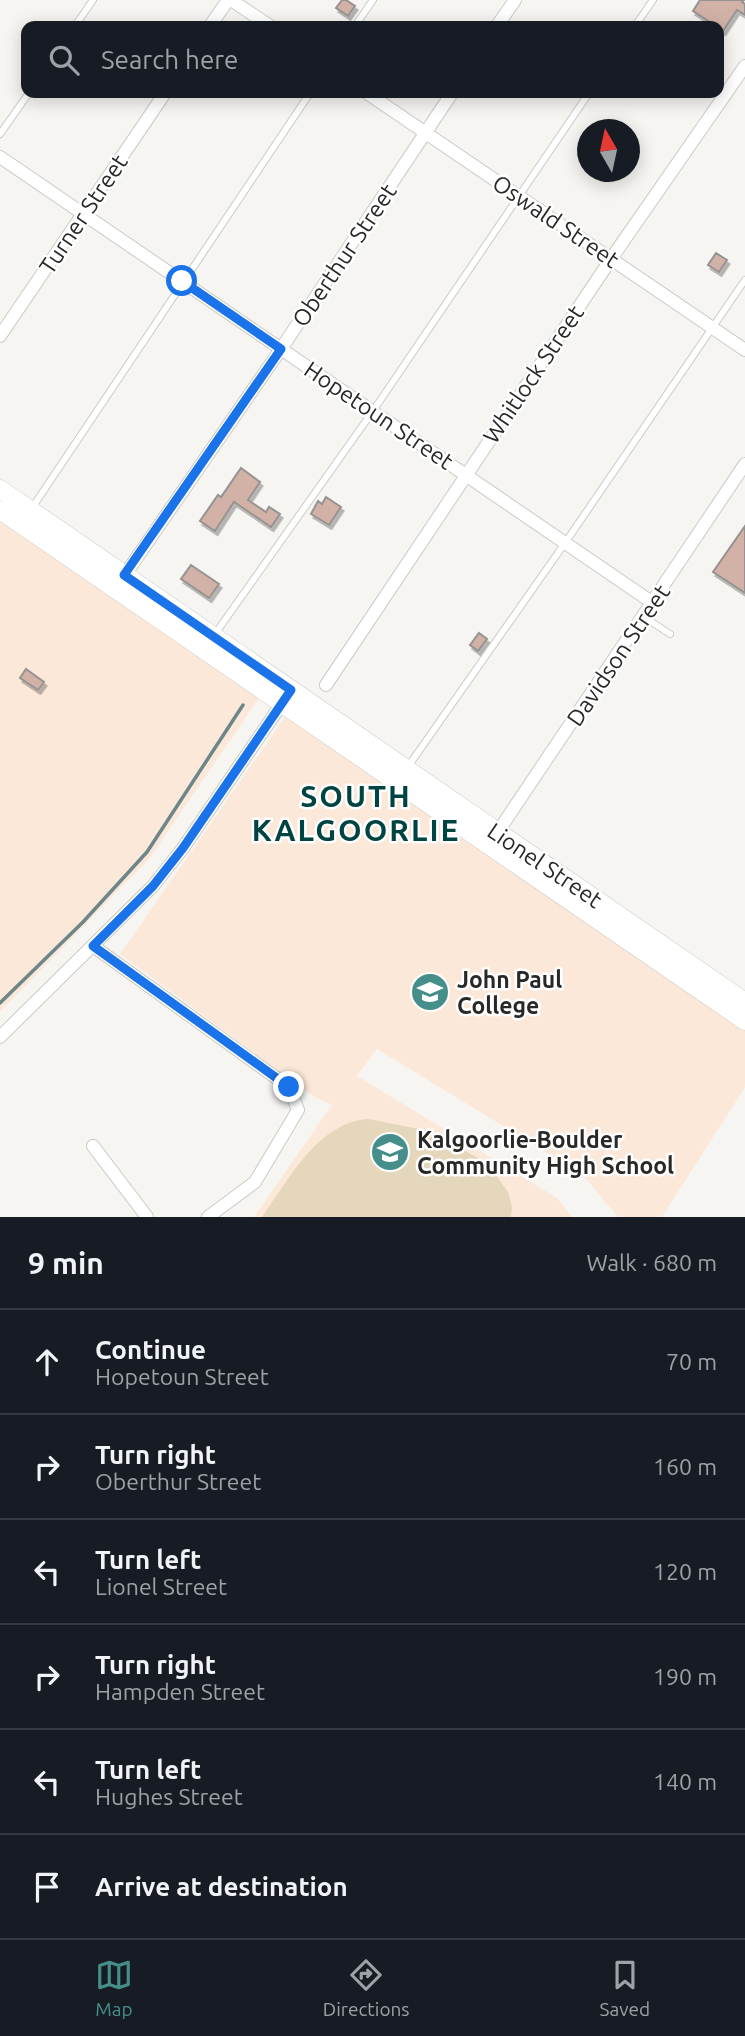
<!DOCTYPE html>
<html lang="en">
<head>
<meta charset="utf-8">
<style>
	:root { --surface:#171b24; --page:#242831; --text:#f1f3f6; --muted:#9ea1a6; --line:#363941; --accent:#468e8a }
	body { margin:0; font-family:Ubuntu,sans-serif; background:var(--page); color:var(--text) }
	.compass { position:absolute; left:577px; top:119px; width:63px; height:63px; border-radius:50%; background:var(--surface); box-shadow:0 4px 18px #0003; rotate:351deg }
	.stop { position:absolute; width:21px; height:21px; margin:-16px; border:5px solid #1a73e8; border-radius:50%; background:#fff }
	.stop.end { background:#1a73e8; border-color:#fff; box-shadow:0 2px 7px #0008 }
	.list { margin:0; padding:0; list-style:none }
	h2 { display:flex; justify-content:space-between; align-items:center; height:91px; margin:0; padding:0 28px; font-size:30px }
	h2 small { font-size:23px; font-weight:400; color:var(--muted) }
	.list li { display:grid; grid-template-columns:46px 1fr auto; gap:21px; align-items:center; box-sizing:border-box; height:105px; padding:0 28px; border-top:2px solid var(--line) }
	.list b { display:block; font-size:26px; white-space:nowrap }
	.list p { margin:0; font-size:23px; white-space:nowrap; color:var(--muted) }
	.list em { font-size:23px; font-style:normal; color:var(--muted) }
	.icon { flex:none; width:38px; height:38px; fill:none; stroke:currentColor; stroke-width:2; stroke-linecap:round; stroke-linejoin:round }
	.map { position:relative; flex:none; width:745px; height:1217px; overflow:hidden }
	.search { position:absolute; background:var(--surface); box-shadow:0 4px 18px #0003; left:21px; right:21px; top:21px; height:77px; display:flex; align-items:center; gap:18px; box-sizing:border-box; padding:0 24px; border-radius:14px; color:var(--muted); font-size:26px }
	.sheet { height:721px; background:var(--surface) }
	nav { display:flex; justify-content:space-around; align-items:center; box-sizing:border-box; height:98px; border-top:2px solid var(--line); background:var(--surface); font-size:19px; color:var(--muted) }
	nav a { display:grid; justify-items:center; gap:4px }
	nav .on { color:var(--accent) }
	.map>svg:first-child { display:block }
	.education { fill:#fbe8d8 }
	.green { fill:#e5d7bc }
	.lines { fill:none; stroke-linecap:round; stroke-linejoin:round }
	.stream { stroke:#6c8689; stroke-width:3.5 }
	.building { fill:#d2b2a6; stroke:#969291; stroke-width:2; filter:url(#shadow) }
	.lane-casing { stroke:#cbcac7; stroke-width:8 }
	.street-casing { stroke:#cbcac7; stroke-width:14 }
	.secondary-casing { stroke:#cbcac7; stroke-width:19 }
	.lane { stroke:#fff; stroke-width:6 }
	.street { stroke:#fff; stroke-width:12 }
	.secondary { stroke:#fff; stroke-width:18 }
	.route { stroke:#1a73e8; stroke-width:9 }
	.labels { text-anchor:middle; dominant-baseline:central; stroke-width:5; stroke-linejoin:round; paint-order:stroke }
	.street-label { font-size:23px; fill:#282827; stroke:#fff }
	.poi-label { font-size:23px; font-weight:bold; fill:#282827; stroke:#fff; text-anchor:start }
	.district-label { font-size:30px; font-weight:bold; letter-spacing:2px; fill:#004442; stroke:#fff }
</style>
</head>
<body>
<div class="map">
<svg width="745" height="1217" viewBox="0 0 745 1217">
	<defs>
		<filter id="shadow"><feDropShadow dx="2.5" dy="4" stdDeviation="0" flood-color="#0004"/></filter>
	</defs>
	<rect width="100%" height="100%" fill="#f7f5f2"/>
	<!-- education -->
	<g class="education">
		<polygon points="0,521 259,698 149,859 0,1012"/>
		<polygon points="285,717 745,1030 745,1087 662,1217 618,1217 587,1180 567,1165 377,1049 357,1076 557,1198 572,1217 254,1217 332,1105 313,1096 120,954"/>
	</g>
	<!-- green -->
	<path class="green" d="M368 1119 429 1131 487 1163 508 1192 512 1207 511 1217H262C288 1181 318 1122 368 1119Z"/>
	<g class="lines">
		<!-- stream -->
		<polyline class="stream" points="0,1003 83,922 147,852 243,705"/>
	</g>
	<!-- building -->
	<g class="building">
		<polygon points="342,0 346,0 355,6 348,16 336,8"/>
		<polygon points="700,0 744,0 742,2 745,4 745,15 737,10 723,31 693,11"/>
		<polygon points="716,253 727,260 719,272 708,265"/>
		<polygon points="241,468 260,482 248,500 266,512 269,507 280,514 271,527 234,502 215,531 200,521 218,495 221,497"/>
		<polygon points="326,497 341,507 329,525 311,514 318,501 322,504"/>
		<polygon points="745,526 745,593 713,572"/>
		<polygon points="191,565 219,584 209,598 181,579"/>
		<polygon points="479,633 487,639 478,651 470,645"/>
		<polygon points="26,669 44,682 38,690 20,678"/>
	</g>
	<g class="lines">
		<defs>
			<g id="lane">
				<polyline points="75,26 93,0"/>
				<polyline points="355,26 373,0"/>
				<polyline points="635,26 653,0"/>
				<polyline points="0,134 29,93"/>
				<polyline points="32,508 310,93"/>
				<polyline points="644,617 670,634"/>
				<polyline points="215,634 373,411 589,93"/>
				<polyline points="407,768 565,543 745,280"/>
			</g>
			<g id="street">
				<polyline points="231,0 270,26"/>
				<polyline points="210,26 228,0"/>
				<polyline points="497,26 515,0"/>
				<polyline points="367,93 745,350"/>
				<polyline points="0,157 653,603"/>
				<polyline points="0,336 165,93"/>
				<polyline points="122,579 281,349 452,93"/>
				<polyline points="326,685 611,259 745,66"/>
				<polyline points="495,836 745,464"/>
				<polyline points="93,946 289,1087 298,1110 255,1182 208,1217"/>
				<polyline points="0,1037 153,886 183,848 285,699"/>
				<polyline points="93,1146 147,1217"/>
			</g>
			<g id="secondary">
				<polyline points="0,489 745,1002"/>
				<polyline points="0,510 745,1021"/>
			</g>
		</defs>
		<!-- lane casing -->
		<use href="#lane" class="lane-casing"/>
		<!-- street casing -->
		<use href="#street" class="street-casing"/>
		<!-- secondary casing -->
		<use href="#secondary" class="secondary-casing"/>
		<!-- lane -->
		<use href="#lane" class="lane"/>
		<!-- street -->
		<use href="#street" class="street"/>
		<!-- secondary -->
		<use href="#secondary" class="secondary"/>
	</g>
	<g class="lines">
		<!-- route -->
		<polyline class="route" points="182,281 281,349 124,575 291,690 183,848 153,886 93,946 289,1087"/>
	</g>
	<!-- icons -->
	<defs>
		<symbol id="school-disc" viewBox="-11 -11 22 22"><circle r="9.5" fill="#468e8a" stroke="#fff"/><path d="M0-5L7-2L0 1L-7-2ZM-4 1L0 2.5L4 1V4Q0 6-4 4Z" fill="#fff"/></symbol>
	</defs>
	<g fill-rule="evenodd">
		<use href="#school-disc" x="408" y="970" width="44" height="44"/>
		<use href="#school-disc" x="368" y="1130" width="44" height="44"/>
	</g>
	<g class="labels">
		<!-- street labels -->
		<g class="street-label">
			<text transform="translate(83 214) rotate(-56)">Turner Street</text>
			<text transform="translate(556 221) rotate(34)">Oswald Street</text>
			<text transform="translate(344 255) rotate(-56)">Oberthur Street</text>
			<text transform="translate(533 374) rotate(-56)">Whitlock Street</text>
			<text transform="translate(379 415) rotate(34)">Hopetoun Street</text>
			<text transform="translate(618 655) rotate(-56)">Davidson Street</text>
			<text transform="translate(545 865) rotate(34)">Lionel Street</text>
		</g>
		<!-- poi labels -->
		<g class="poi-label">
			<text x="457" y="979">John Paul<tspan x="457" dy="26">College</tspan></text>
			<text x="417" y="1139">Kalgoorlie-Boulder<tspan x="417" dy="26">Community High School</tspan></text>
		</g>
		<!-- district labels -->
		<g class="district-label">
			<text x="356" y="796">SOUTH<tspan x="356" dy="34">KALGOORLIE</tspan></text>
		</g>
	</g>
</svg>
<svg class="compass" viewBox="-18 -18 36 36"><path d="M0-13l5 13h-10z" fill="#e53935"/><path d="M0 13l5-13h-10z" fill="#9ea1a6"/></svg>
<div class="stop" style="left:182px;top:281px"></div>
<div class="stop end" style="left:289px;top:1087px"></div>
<div class="search"><svg class="icon" aria-label="search" viewBox="0 0 24 24"><circle cx="10" cy="10" r="6"/><path d="M15 15l6 6"/></svg>Search here</div>
</div>
<section class="sheet">
<h2>9 min<small>Walk · 680 m</small></h2>
<ul class="list">
<li><svg class="icon" aria-label="ahead" viewBox="0 0 24 24"><path d="M12 20V5M6 11l6-6 6 6"/></svg><div><b>Continue</b><p>Hopetoun Street</p></div><em>70 m</em></li>
<li><svg class="icon" aria-label="right" viewBox="0 0 24 24"><path d="M7 20v-9h11M14 6l5 5-5 5"/></svg><div><b>Turn right</b><p>Oberthur Street</p></div><em>160 m</em></li>
<li><svg class="icon" aria-label="left" viewBox="0 0 24 24"><path d="M17 20v-9H6M10 6l-5 5 5 5"/></svg><div><b>Turn left</b><p>Lionel Street</p></div><em>120 m</em></li>
<li><svg class="icon" aria-label="right" viewBox="0 0 24 24"><path d="M7 20v-9h11M14 6l5 5-5 5"/></svg><div><b>Turn right</b><p>Hampden Street</p></div><em>190 m</em></li>
<li><svg class="icon" aria-label="left" viewBox="0 0 24 24"><path d="M17 20v-9H6M10 6l-5 5 5 5"/></svg><div><b>Turn left</b><p>Hughes Street</p></div><em>140 m</em></li>
<li><svg class="icon" aria-label="arrive" viewBox="0 0 24 24"><path d="M6 21V4h12l-3 4 3 4H6"/></svg><div><b>Arrive at destination</b></div></li>
</ul>
</section>
<nav>
<a class="on"><svg class="icon" aria-label="map" viewBox="0 0 24 24"><path d="M3 6l6-2 6 2 6-2v14l-6 2-6-2-6 2zM9 4v14M15 6v14"/></svg>Map</a>
<a><svg class="icon" aria-label="directions" viewBox="0 0 24 24"><path d="M12 3l9 9-9 9-9-9zM9 14v-3h6M13 9l2 2-2 2"/></svg>Directions</a>
<a><svg class="icon" aria-label="saved" viewBox="0 0 24 24"><path d="M7 4h10v16l-5-4-5 4z"/></svg>Saved</a>
</nav>
</body>
</html>
